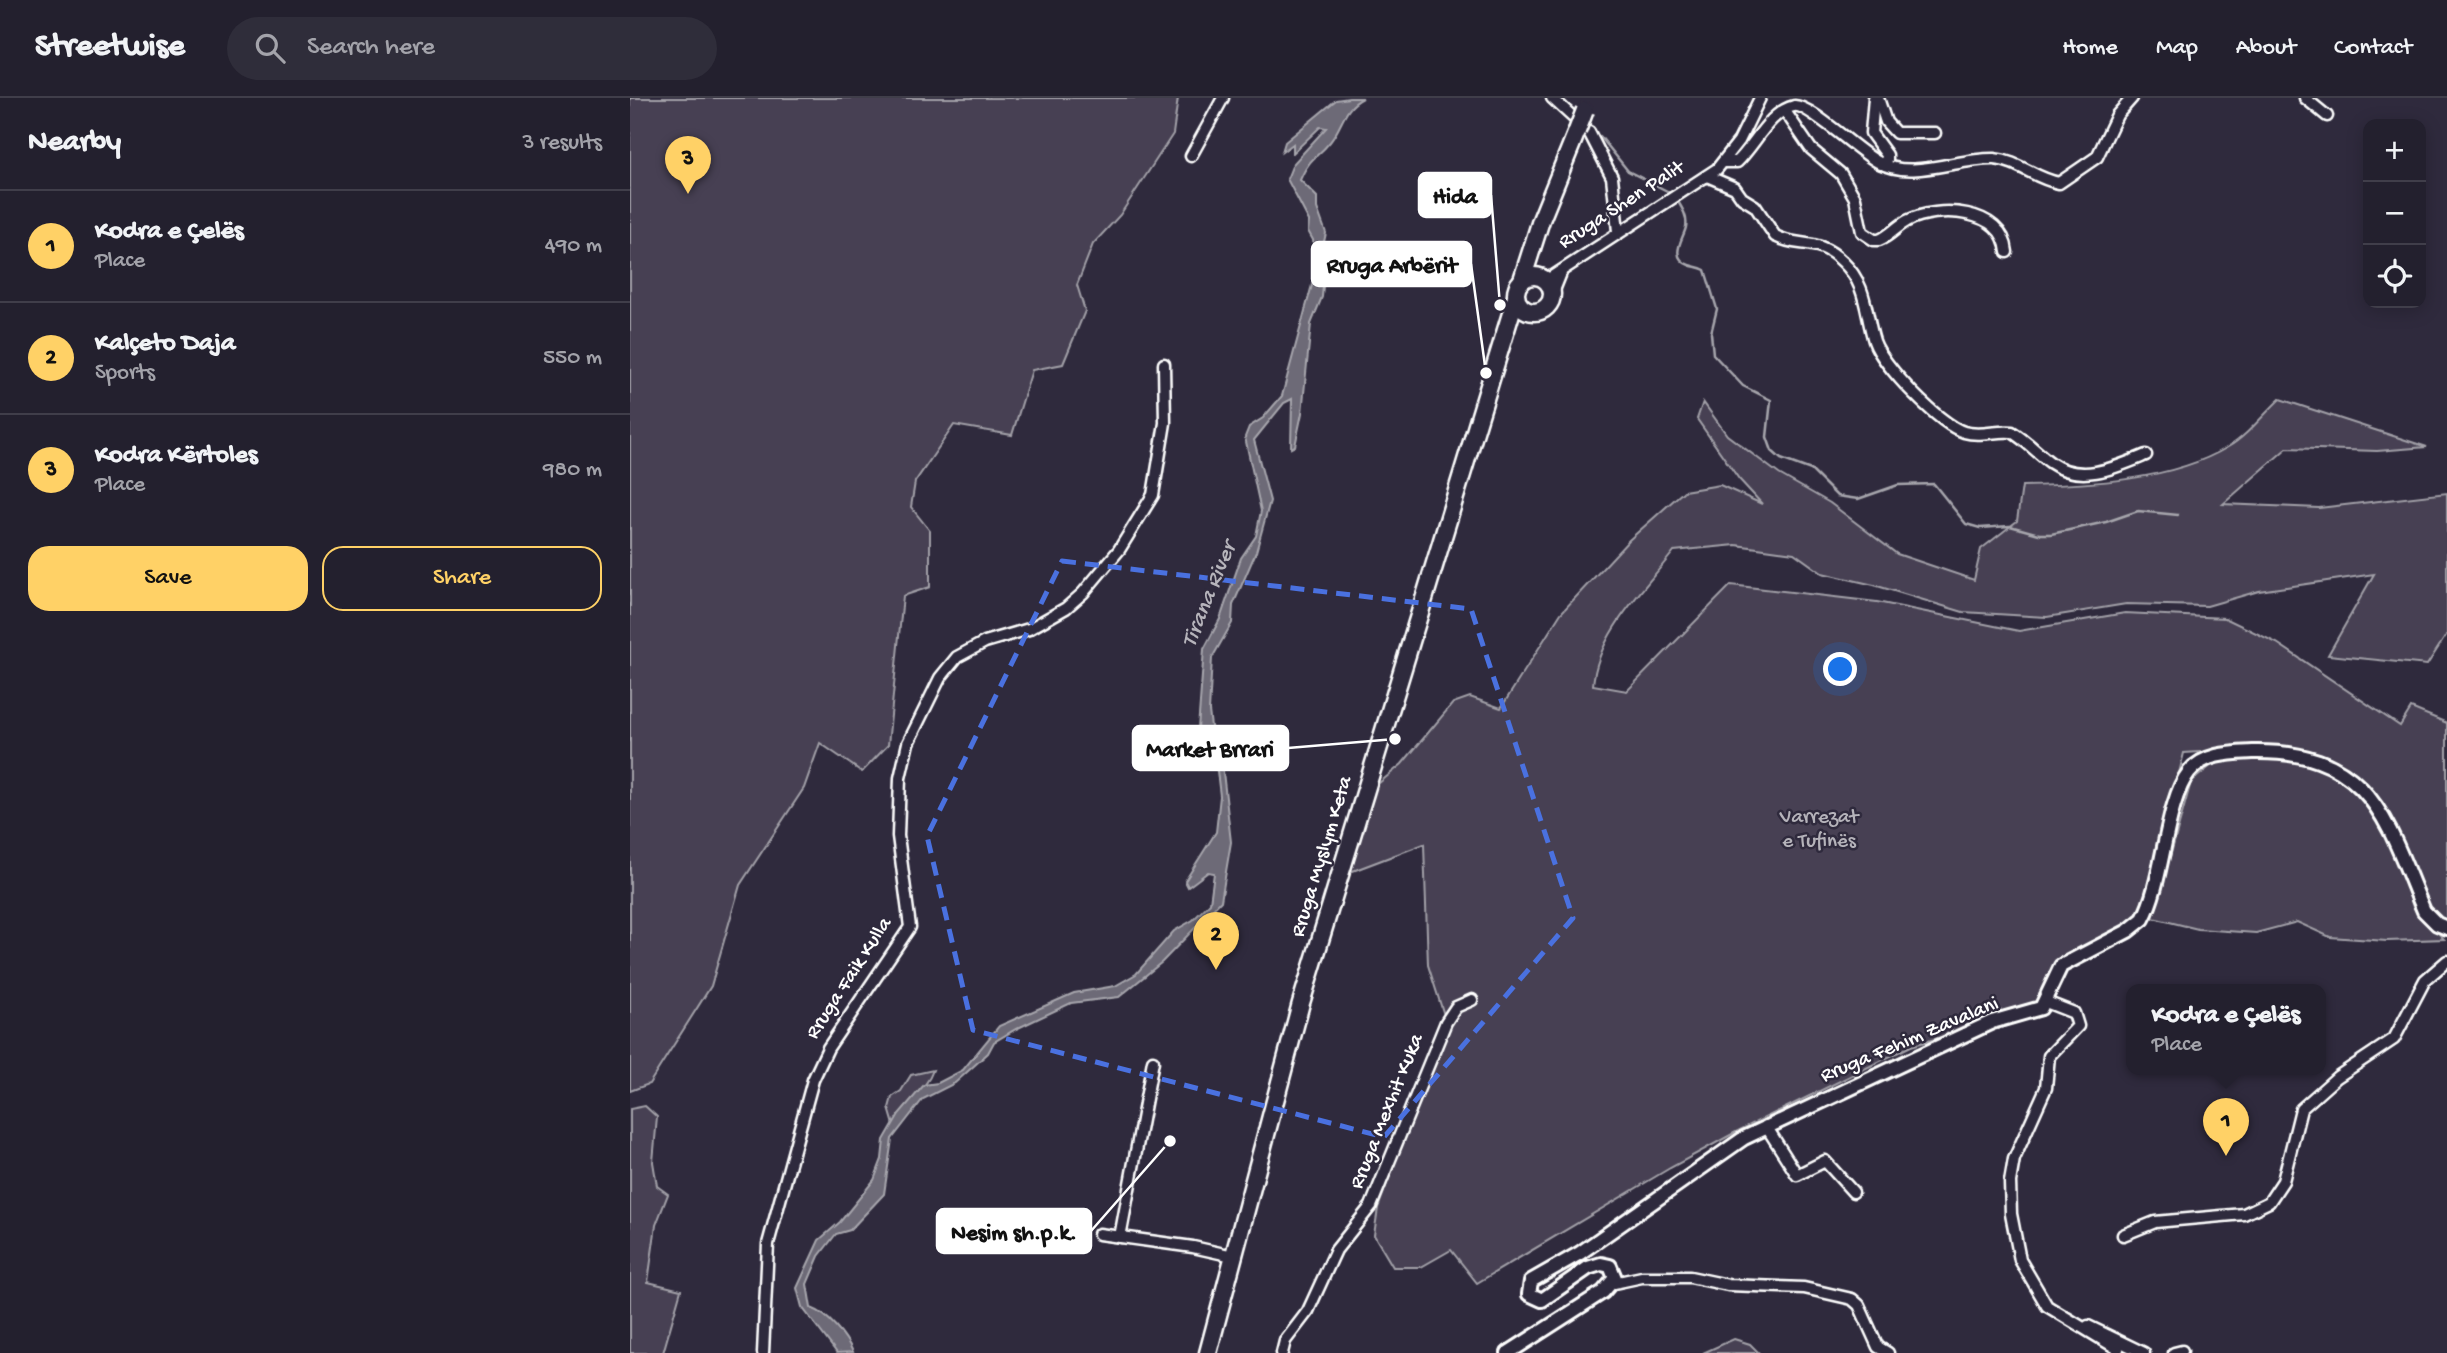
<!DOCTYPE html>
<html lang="en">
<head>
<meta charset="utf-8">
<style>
	:root { --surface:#23202e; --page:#2f2d3a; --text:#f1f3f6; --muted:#a3a3aa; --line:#403e4a; --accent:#ffd166 }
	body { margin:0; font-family:"Gochi Hand",sans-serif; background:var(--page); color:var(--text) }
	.controls { position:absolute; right:21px; top:21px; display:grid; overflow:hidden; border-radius:14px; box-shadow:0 4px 18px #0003 }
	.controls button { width:63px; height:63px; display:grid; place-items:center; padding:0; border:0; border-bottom:2px solid var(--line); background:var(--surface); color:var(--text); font:35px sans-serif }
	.you { position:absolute; left:1211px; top:572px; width:24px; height:24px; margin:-18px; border:5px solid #fff; border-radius:50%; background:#1a73e8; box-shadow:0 0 0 10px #1a73e833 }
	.badge { display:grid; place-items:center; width:46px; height:46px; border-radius:50%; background:var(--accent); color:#111; font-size:23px; font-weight:700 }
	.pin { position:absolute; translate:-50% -58px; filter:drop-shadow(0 2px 4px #0008) }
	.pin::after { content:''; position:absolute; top:37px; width:24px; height:21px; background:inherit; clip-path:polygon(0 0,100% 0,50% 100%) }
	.popup { position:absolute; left:1496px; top:886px; width:200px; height:91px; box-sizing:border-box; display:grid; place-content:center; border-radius:14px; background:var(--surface); filter:drop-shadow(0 2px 5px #0005); font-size:23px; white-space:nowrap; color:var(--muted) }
	.popup b { font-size:26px; color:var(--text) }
	.popup::after { content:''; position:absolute; left:50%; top:100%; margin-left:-14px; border:14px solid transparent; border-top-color:var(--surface) }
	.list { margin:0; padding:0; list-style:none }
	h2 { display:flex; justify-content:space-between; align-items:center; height:91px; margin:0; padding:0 28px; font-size:30px }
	h2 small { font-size:23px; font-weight:400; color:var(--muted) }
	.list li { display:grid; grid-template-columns:46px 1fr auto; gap:21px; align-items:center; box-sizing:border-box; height:112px; padding:0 28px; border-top:2px solid var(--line) }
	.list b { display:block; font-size:26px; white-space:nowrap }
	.list p { margin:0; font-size:23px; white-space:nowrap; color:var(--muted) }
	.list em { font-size:23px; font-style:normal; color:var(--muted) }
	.actions { display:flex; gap:14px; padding:21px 28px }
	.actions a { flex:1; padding:16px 0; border:2px solid var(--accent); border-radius:21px; text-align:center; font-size:24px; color:var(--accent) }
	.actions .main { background:var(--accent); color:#111 }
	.icon { flex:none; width:38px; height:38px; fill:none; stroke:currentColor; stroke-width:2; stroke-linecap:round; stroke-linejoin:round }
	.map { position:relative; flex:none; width:1817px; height:1255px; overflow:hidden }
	header { display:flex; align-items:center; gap:42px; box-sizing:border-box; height:98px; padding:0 35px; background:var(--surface); border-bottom:2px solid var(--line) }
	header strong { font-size:33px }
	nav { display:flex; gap:38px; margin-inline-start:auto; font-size:24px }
	.search { width:490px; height:63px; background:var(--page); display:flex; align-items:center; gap:18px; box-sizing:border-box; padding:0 24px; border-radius:38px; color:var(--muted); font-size:26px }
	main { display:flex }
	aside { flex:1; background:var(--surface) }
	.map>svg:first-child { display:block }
	.green { fill:#464152; stroke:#a2a0a8; stroke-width:2 }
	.water { fill:#6d6a77; stroke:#a7a6ad; stroke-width:2 }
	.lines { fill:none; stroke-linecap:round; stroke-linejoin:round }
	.stream { stroke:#a7a6ad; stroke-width:2.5 }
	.minor-casing { stroke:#fff; stroke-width:15 }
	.tertiary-casing { stroke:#fff; stroke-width:18 }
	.primary-casing { stroke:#fff; stroke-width:21 }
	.minor { stroke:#2f2a3d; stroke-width:10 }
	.tertiary { stroke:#2f2a3d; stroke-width:12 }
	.primary { stroke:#2f2a3d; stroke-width:16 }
	.primary-bridge-casing { stroke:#fff; stroke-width:21; stroke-linecap:butt }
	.primary-bridge { stroke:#2f2a3d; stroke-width:16 }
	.marked { fill:none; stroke:#4a71e0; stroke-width:5; stroke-dasharray:14 9; stroke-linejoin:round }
	.labels { text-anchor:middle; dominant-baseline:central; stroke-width:5; stroke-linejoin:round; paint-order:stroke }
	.street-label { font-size:21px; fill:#fff; stroke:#2f2a3d }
	.park-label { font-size:21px; fill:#b5b3ba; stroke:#2f2a3d }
	.water-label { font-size:23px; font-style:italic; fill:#b6b4bb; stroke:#2f2a3d }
	.leader { fill:none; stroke:#fff; stroke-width:2.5 }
	.callout-dot { fill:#fff; stroke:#2f2a3d; stroke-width:2.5 }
	.callout { fill:#fff; stroke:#fff; stroke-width:2.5 }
	.callout-label { font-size:23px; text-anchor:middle; font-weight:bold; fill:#111 }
</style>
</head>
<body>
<header>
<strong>Streetwise</strong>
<div class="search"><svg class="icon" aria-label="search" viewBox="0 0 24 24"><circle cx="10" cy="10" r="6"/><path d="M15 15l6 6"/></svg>Search here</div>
<nav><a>Home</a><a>Map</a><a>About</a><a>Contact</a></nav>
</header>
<main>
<aside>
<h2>Nearby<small>3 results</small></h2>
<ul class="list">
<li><span class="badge">1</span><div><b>Kodra e Çelës</b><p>Place</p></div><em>490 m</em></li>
<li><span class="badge">2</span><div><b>Kalçeto Daja</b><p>Sports</p></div><em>550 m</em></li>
<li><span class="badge">3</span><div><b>Kodra Kërtoles</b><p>Place</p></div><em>980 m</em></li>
</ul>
<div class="actions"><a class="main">Save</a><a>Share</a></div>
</aside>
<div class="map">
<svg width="1817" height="1255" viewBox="0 0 1817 1255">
	<rect width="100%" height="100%" fill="#2f2a3d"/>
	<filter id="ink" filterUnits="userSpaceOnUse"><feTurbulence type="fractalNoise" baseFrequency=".0143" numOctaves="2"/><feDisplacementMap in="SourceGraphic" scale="14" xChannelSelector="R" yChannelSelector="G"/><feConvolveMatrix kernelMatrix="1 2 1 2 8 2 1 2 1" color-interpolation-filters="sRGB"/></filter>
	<g filter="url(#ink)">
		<!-- green -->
		<g class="green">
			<polygon points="0,0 548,0 543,36 490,117 463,146 447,187 455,213 433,266 402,272 382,337 324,327 285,384 281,409 300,433 300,489 273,498 258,647 232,674 190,645 174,690 110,787 81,888 19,986 0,993"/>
			<path d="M1650 301 1797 349 1747 353 1657 350 1593 406 1689 410 1817 395V536L1797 567 1698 557 1744 476 1629 493 1577 508 1496 506 1417 519 1333 514 1244 487 1192 475 1164 455 1106 447 1044 453C1013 493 968 535 963 587L997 593 1101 487 1247 504 1389 533 1495 515 1595 520 1647 545 1770 628 1781 610 1817 625V828L1796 807 1764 724 1732 683 1689 658 1651 649 1554 655 1521 787 1507 822 1424 865 1409 905 1400 912 1340 924 1332 933 1281 948 1106 1034 1040 1070 847 1185 821 1152 791 1169H763L744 1137 748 1110 824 906 814 917 798 867 794 746 720 774 743 690 772 666 823 605 840 599 871 610 931 515 999 442 1054 393 1090 387 1132 406 1109 381 1067 321 1073 304 1097 337 1149 376 1200 405 1267 456 1344 482 1351 451 1387 423 1392 388C1456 387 1542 383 1598 349 1617 338 1634 316 1650 301Z"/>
			<polygon points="1645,659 1683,666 1719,687 1742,708 1773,778 1783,809 1814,841 1757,843 1700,839 1667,824 1626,835 1568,831 1523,820 1561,684 1588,662"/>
			<path d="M303 972C296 993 273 1005 264 1027L259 1010 262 999 271 993 281 977Z"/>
			<polygon points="15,1008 27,1019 23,1064 27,1088 38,1096 26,1127 18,1184 51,1192 33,1255 0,1255 0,1011"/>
			<polygon points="1104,1241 1120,1246 1129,1255 1073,1255"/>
		</g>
		<!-- water -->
		<path class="water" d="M719 0H733C713 10 713 28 700 44 685 62 680 59 670 82L687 99V110L696 135 691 157 694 176 692 199 681 226 672 315 665 348 661 350 662 301 654 305 624 342 640 403 626 454 603 507 602 525 582 560 579 613 584 652 592 665 601 744 591 803 532 864 489 899 441 905 386 931 364 944 358 955 325 985 293 1001 262 1041 254 1096 220 1132 206 1136 189 1158 177 1186 181 1210C198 1216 216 1238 223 1254L207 1255 172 1209 167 1190 189 1142 210 1124 244 1082 252 1061 254 1042 269 1016 294 987 308 985 333 972 369 928 444 895 485 888 506 876 544 833 563 822 580 805 584 775 578 774 558 789 555 783 586 734 590 698 587 673 568 631 574 551 590 521 611 460 626 438 631 413 615 339 619 329 633 320 652 298 686 172 683 142 678 133 679 123 657 81 663 66 696 30 690 29 663 55V46L652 54 655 44 706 2Z"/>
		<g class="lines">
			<!-- stream -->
			<g class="stream">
				<polyline points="970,38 998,73 1041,95"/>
				<path d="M1047 102C1052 110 1058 119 1056 129 1054 140 1038 159 1059 167 1064 169 1069 169 1075 172L1087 211 1081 235 1083 256 1113 288 1141 302 1137 339 1142 353 1151 361 1181 372 1207 398 1228 401 1268 387 1304 386 1336 426 1350 430 1380 428 1409 436H1421L1476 424 1508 413 1548 417"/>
			</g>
			<defs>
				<g id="minor">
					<polyline points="922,0 946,22"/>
					<polyline points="1244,0 1241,35 1257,57 1257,62 1251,66"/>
					<polyline points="1248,0 1256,24 1266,35 1305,35"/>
					<polyline points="1675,0 1697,18"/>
					<path d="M1155 13 1181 51 1211 76 1225 100 1232 134 1244 142H1249C1260 138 1266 129 1277 123 1308 107 1373 110 1377 154"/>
					<polyline points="959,34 982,79 988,133"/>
					<polyline points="561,58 593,0"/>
					<path d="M1095 64H1107C1125 47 1139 14 1164 8 1178 5 1230 55 1248 64 1282 83 1327 60 1364 61 1389 63 1405 81 1429 85L1467 59 1487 17 1502 0"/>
					<path d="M1077 78 1105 90 1112 100 1125 108 1145 138C1170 151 1187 138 1213 164 1237 187 1235 214 1244 243 1252 267 1310 327 1334 334 1350 339 1366 332 1382 334 1397 343 1408 356 1421 365 1451 386 1487 369 1516 357"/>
					<polyline points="917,182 1087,71 1109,43 1130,0"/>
					<polyline points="923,195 931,175"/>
					<polyline points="1416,904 1444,915 1448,928 1419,958 1416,990 1384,1061 1380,1084 1381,1116 1390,1162 1417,1208 1488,1251"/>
					<polyline points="1136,1028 1167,1077 1195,1063 1223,1094"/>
					<polyline points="469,1136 563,1149 603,1158"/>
					<polyline points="1493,1137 1525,1124 1614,1116 1639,1104 1653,1083 1671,1011 1707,979 1764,941 1795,882 1817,863"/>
					<polyline points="490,1139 523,963"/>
					<polyline points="984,1185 1012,1179 1060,1179 1098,1187 1174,1190 1222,1201 1229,1207 1248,1249 1258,1255"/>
					<polyline points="1458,1228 1514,1255"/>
					<polyline points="133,1255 138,1146 183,982 198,950 280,829 268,738 270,680 278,645 310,580 327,559 355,544 399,531 436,510 453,495 489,452 523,397 535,325 534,266"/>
					<polyline points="652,1255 655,1243 678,1213 706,1152 741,1108 816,924 826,909 842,902"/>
					<polyline points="1544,1255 1552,1253"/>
				</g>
				<path id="tertiary" d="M878 1255 973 1194 985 1180 980 1168 971 1166 958 1170 912 1202 899 1196 901 1183 950 1155 1114 1040 1362 924 1411 910 1431 868 1498 833 1513 821C1534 783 1535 704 1559 674 1574 655 1602 655 1623 654 1741 652 1756 722 1794 813L1807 826 1817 830"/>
				<g id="primary">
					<circle cx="904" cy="196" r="18"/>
					<polyline points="892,182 911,122 947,33"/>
					<polyline points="578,1255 671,905 886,199"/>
				</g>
			</defs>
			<!-- minor casing -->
			<use href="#minor" class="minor-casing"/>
			<!-- tertiary casing -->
			<use href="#tertiary" class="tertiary-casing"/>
			<!-- primary casing -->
			<use href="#primary" class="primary-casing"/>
			<!-- minor -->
			<use href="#minor" class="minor"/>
			<!-- tertiary -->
			<use href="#tertiary" class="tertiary"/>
			<!-- primary -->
			<use href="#primary" class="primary"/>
			<defs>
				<polyline id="primary-bridge" points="947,33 955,12"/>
			</defs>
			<!-- primary-bridge casing -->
			<use href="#primary-bridge" class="primary-bridge-casing"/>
			<!-- primary-bridge -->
			<use href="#primary-bridge" class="primary-bridge"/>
		</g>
	</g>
	<!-- marked area -->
	<path class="marked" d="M432 463 841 511 943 820 754 1039 343 932 297 738Z"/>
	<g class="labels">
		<!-- street labels -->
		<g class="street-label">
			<text transform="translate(992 108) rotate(-33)">Rruga Shen Palit</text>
			<text transform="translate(693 759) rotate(-73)">Rruga Myslym Keta</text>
			<text transform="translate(220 881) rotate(-57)">Rruga Faik Kulla</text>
			<text transform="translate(1280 943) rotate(-23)">Rruga Fehim Zavalani</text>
			<text transform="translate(758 1014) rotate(-68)">Rruga Mexhit Kuka</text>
		</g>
		<!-- park labels -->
		<g class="park-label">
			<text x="1189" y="720">Varrezat<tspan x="1189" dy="24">e Tufinës</tspan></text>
		</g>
		<!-- water labels -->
		<g class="water-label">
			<text transform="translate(580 497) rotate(-68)">Tirana River</text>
		</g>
	</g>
	<!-- callouts -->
	<path class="leader" d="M870 207L861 97M856 275L841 166M765 641L658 650M540 1043L461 1133"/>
	<g class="callout-dot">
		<circle cx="870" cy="207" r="7"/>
		<circle cx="856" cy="275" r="7"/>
		<circle cx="765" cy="641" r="7"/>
		<circle cx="540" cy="1043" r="7"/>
	</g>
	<g class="callout">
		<rect x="789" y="75" width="72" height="44" rx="7"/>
		<rect x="682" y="144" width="159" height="44" rx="7"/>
		<rect x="503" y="628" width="155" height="44" rx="7"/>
		<rect x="307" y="1111" width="154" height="44" rx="7"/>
	</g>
	<g class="callout-label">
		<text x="825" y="105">Hida</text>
		<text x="762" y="174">Rruga Arbërit</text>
		<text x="580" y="658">Market Brrari</text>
		<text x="384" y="1141">Nesim sh.p.k.</text>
	</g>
</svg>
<div class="controls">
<button>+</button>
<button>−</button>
<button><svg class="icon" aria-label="locate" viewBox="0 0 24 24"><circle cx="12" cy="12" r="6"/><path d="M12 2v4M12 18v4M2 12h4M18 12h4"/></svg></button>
</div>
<div class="you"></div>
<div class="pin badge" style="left:1596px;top:1058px">1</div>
<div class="popup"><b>Kodra e Çelës</b>Place</div>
<div class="pin badge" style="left:586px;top:872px">2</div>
<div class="pin badge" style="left:58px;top:96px">3</div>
</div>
</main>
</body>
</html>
